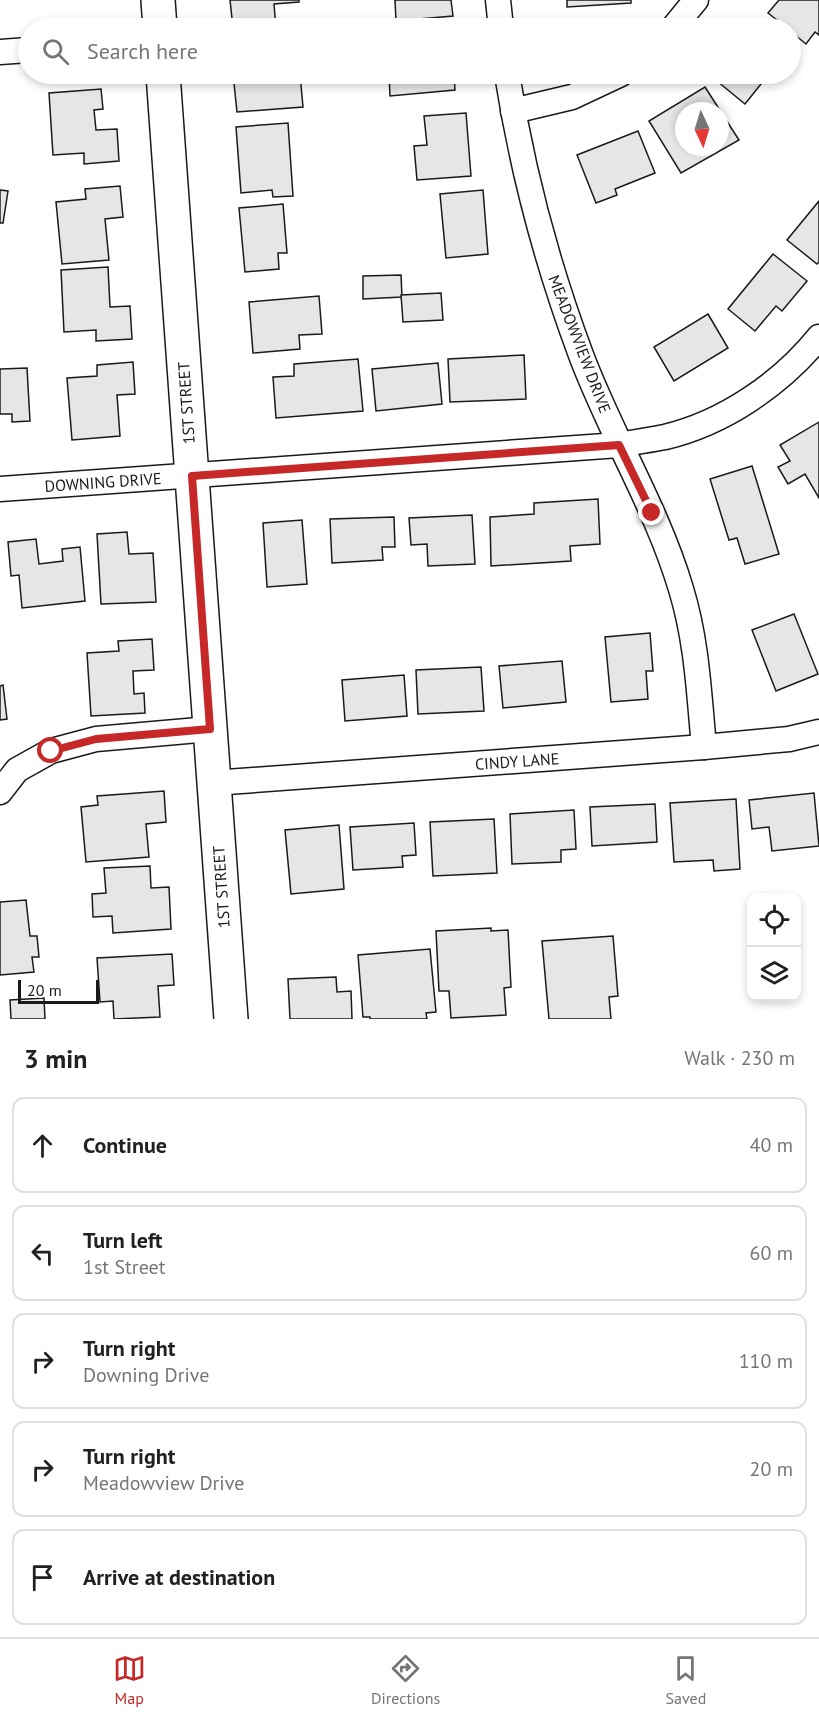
<!DOCTYPE html>
<html lang="en">
<head>
<meta charset="utf-8">
<style>
	:root { --surface:#fff; --page:#f6f6f6; --text:#202124; --muted:#757577; --line:#e0e0e0; --accent:#c62828 }
	body { margin:0; font-family:"PT Sans",sans-serif; background:var(--page); color:var(--text) }
	.controls { position:absolute; right:18px; bottom:18px; display:grid; overflow:hidden; border-radius:12px; box-shadow:0 3px 9px #0003 }
	.controls button { width:54px; height:54px; display:grid; place-items:center; padding:0; border:0; border-bottom:2px solid var(--line); background:var(--surface); color:var(--text); font:30px sans-serif }
	.compass { position:absolute; left:675px; top:102px; width:54px; height:54px; border-radius:50%; background:var(--surface); box-shadow:0 3px 9px #0003; rotate:176deg }
	.scale { position:absolute; left:18px; bottom:15px; width:81px; box-sizing:border-box; padding-left:6px; border:3px solid #1a1a1a; border-top:0; font-size:16px; line-height:21px; white-space:nowrap; color:#1a1a1a; -webkit-text-stroke:4px #fff; paint-order:stroke }
	.stop { position:absolute; width:18px; height:18px; margin:-14px; border:4px solid #c62828; border-radius:50%; background:#fff }
	.stop.end { background:#c62828; border-color:#fff; box-shadow:0 2px 6px #0008 }
	.list { margin:0; padding:0; list-style:none }
	h2 { display:flex; justify-content:space-between; align-items:center; height:78px; margin:0; padding:0 24px; font-size:26px }
	h2 small { font-size:20px; font-weight:400; color:var(--muted) }
	.list li { display:grid; grid-template-columns:39px 1fr auto; gap:18px; align-items:center; box-sizing:border-box; height:96px; margin:0 12px 12px; padding:0 12px; border:2px solid var(--line); border-radius:12px }
	.list b { display:block; font-size:22px; white-space:nowrap }
	.list p { margin:0; font-size:20px; white-space:nowrap; color:var(--muted) }
	.list em { font-size:20px; font-style:normal; color:var(--muted) }
	.icon { flex:none; width:33px; height:33px; fill:none; stroke:currentColor; stroke-width:2; stroke-linecap:round; stroke-linejoin:round }
	.map { position:relative; flex:none; width:819px; height:1019px; overflow:hidden }
	.search { position:absolute; background:var(--surface); box-shadow:0 3px 9px #0003; left:18px; right:18px; top:18px; height:66px; display:flex; align-items:center; gap:15px; box-sizing:border-box; padding:0 21px; border-radius:33px; color:var(--muted); font-size:22px }
	.sheet { height:618px; background:var(--surface) }
	nav { display:flex; justify-content:space-around; align-items:center; box-sizing:border-box; height:84px; border-top:2px solid var(--line); background:var(--surface); font-size:16px; color:var(--muted) }
	nav a { display:grid; justify-items:center; gap:3px }
	nav .on { color:var(--accent) }
	.map>svg:first-child { display:block }
	.building { fill:#e6e6e6; stroke:#1a1a1a; stroke-width:1.5; fill-rule:evenodd }
	.lines { fill:none; stroke-linecap:round; stroke-linejoin:round }
	.street-casing { stroke:#1a1a1a; stroke-width:27 }
	.secondary-casing { stroke:#1a1a1a; stroke-width:36 }
	.street { stroke:#fff; stroke-width:24 }
	.secondary { stroke:#fff; stroke-width:33 }
	.route { stroke:#c62828; stroke-width:8 }
	.labels { text-anchor:middle; dominant-baseline:central; stroke-width:4.5; stroke-linejoin:round; paint-order:stroke }
	.street-label { font-size:16px; fill:#1a1a1a; stroke:#fff }
</style>
</head>
<body>
<div class="map">
<svg width="819" height="1019" viewBox="0 0 819 1019">
	<rect width="100%" height="100%" fill="#fff"/>
	<!-- building -->
	<g class="building">
		<polygon points="230,0 299,0 299,2 274,4 276,28 233,28"/>
		<polygon points="395,0 451,0 453,16 396,21"/>
		<polygon points="567,0 631,0 631,3 567,7"/>
		<polygon points="779,0 819,0 819,35 815,32 806,44 790,31 790,28 787,28 768,13"/>
		<polygon points="233,74 300,74 303,107 237,112"/>
		<polygon points="389,74 454,74 455,90 390,96"/>
		<polygon points="715,74 769,74 745,104 712,77"/>
		<path d="M705 87 739 140 681 173 649 121ZM684 111H720V147H684Z"/>
		<polygon points="101,89 103,109 94,110 96,130 117,129 119,161 84,164 84,153 53,155 49,93"/>
		<polygon points="466,113 471,176 417,180 414,146 427,145 424,116"/>
		<polygon points="288,123 293,196 273,197 272,190 241,193 236,127"/>
		<polygon points="638,131 655,173 615,189 617,195 596,203 577,155"/>
		<polygon points="120,186 123,217 105,219 109,260 62,264 56,202 86,199 85,189"/>
		<polygon points="0,190 8,191 3,223 0,223"/>
		<polygon points="483,190 488,254 446,258 440,194"/>
		<polygon points="819,201 819,262 817,264 787,240"/>
		<polygon points="283,204 287,253 278,253 279,269 245,272 239,208"/>
		<polygon points="773,254 807,281 782,311 776,306 755,331 728,309"/>
		<polygon points="108,267 110,307 130,306 132,339 96,341 96,330 64,332 61,270"/>
		<polygon points="401,275 402,297 363,299 363,276"/>
		<polygon points="441,293 443,320 403,322 401,295"/>
		<polygon points="319,296 322,334 299,335 300,349 253,353 249,302"/>
		<polygon points="708,314 728,348 674,381 654,347"/>
		<polygon points="524,355 526,399 450,402 448,359"/>
		<polygon points="358,359 363,411 276,418 273,377 294,376 294,364"/>
		<polygon points="133,362 135,394 117,395 120,436 72,440 67,378 97,376 97,365"/>
		<polygon points="438,363 442,404 376,411 372,369"/>
		<polygon points="27,368 30,421 12,422 12,414 0,414 0,369"/>
		<polygon points="819,422 819,498 805,474 788,484 778,467 790,461 780,445"/>
		<polygon points="752,466 779,554 745,564 737,538 729,540 710,479"/>
		<polygon points="598,499 600,544 570,546 571,561 491,566 490,517 534,514 534,503"/>
		<polygon points="472,515 475,564 428,566 427,544 411,545 409,518"/>
		<polygon points="394,517 395,547 382,547 383,560 332,563 330,519"/>
		<polygon points="302,520 307,584 267,587 263,523"/>
		<polygon points="127,532 129,554 153,553 156,602 101,604 97,534"/>
		<polygon points="36,539 39,564 63,561 62,549 80,547 85,601 22,608 19,575 11,576 8,542"/>
		<polygon points="794,614 818,674 776,691 752,630"/>
		<polygon points="650,633 653,671 646,671 648,699 611,702 605,637"/>
		<polygon points="152,639 154,670 133,671 134,694 144,693 145,713 91,716 87,653 119,651 118,641"/>
		<polygon points="562,661 566,702 503,708 499,666"/>
		<polygon points="481,667 484,711 418,714 416,670"/>
		<polygon points="404,675 407,716 345,721 342,680"/>
		<polygon points="3,685 7,719 0,720 0,686"/>
		<polygon points="164,791 166,822 146,824 149,857 86,862 81,807 98,805 97,796"/>
		<polygon points="814,793 819,846 772,851 769,827 752,829 749,800"/>
		<polygon points="736,799 740,869 714,871 713,860 674,862 670,803"/>
		<polygon points="655,804 657,842 592,846 590,807"/>
		<polygon points="574,810 576,849 561,850 561,862 512,864 510,814"/>
		<polygon points="494,819 497,873 433,876 430,822"/>
		<polygon points="414,823 416,855 402,856 403,867 353,870 350,827"/>
		<polygon points="339,825 344,889 291,894 285,830"/>
		<polygon points="150,866 151,888 169,887 171,929 113,933 112,916 93,917 92,894 106,893 104,868"/>
		<polygon points="26,900 30,936 37,936 39,957 32,957 34,972 0,975 0,902"/>
		<polygon points="491,928 491,931 508,930 511,987 504,988 506,1015 451,1018 449,991 439,991 436,931"/>
		<polygon points="613,936 618,996 609,997 611,1019 549,1019 542,941"/>
		<polygon points="430,949 436,1012 426,1013 427,1019 370,1019 370,1017 363,1017 358,955"/>
		<polygon points="172,954 174,985 158,986 160,1017 114,1019 113,1001 100,1002 97,958"/>
		<polygon points="336,977 337,992 351,991 352,1019 290,1019 288,979"/>
		<polygon points="44,998 45,1019 11,1019 10,1000"/>
	</g>
	<g class="lines">
		<defs>
			<g id="street">
				<polyline points="498,0 501,28"/>
				<polyline points="673,28 696,0"/>
				<polyline points="0,52 28,50"/>
				<path d="M507 74C522 170 547 264 581 355 611 435 657 508 681 589 697 641 699 694 704 747"/>
				<polyline points="513,111 572,97 621,74"/>
				<path d="M0 489 619 445C634 442 650 440 665 437 724 423 781 384 819 337"/>
				<polyline points="213,783 704,747 789,739 819,732"/>
				<polyline points="0,792 17,770 51,751 96,739 210,729"/>
			</g>
			<g id="secondary">
				<polyline points="158,0 160,28"/>
				<polyline points="163,74 231,1019"/>
			</g>
		</defs>
		<!-- street casing -->
		<use href="#street" class="street-casing"/>
		<!-- secondary casing -->
		<use href="#secondary" class="secondary-casing"/>
		<!-- street -->
		<use href="#street" class="street"/>
		<!-- secondary -->
		<use href="#secondary" class="secondary"/>
	</g>
	<g class="lines">
		<!-- route -->
		<polyline class="route" points="51,751 96,739 210,729 192,476 619,445 652,513"/>
	</g>
	<g class="labels">
		<!-- street labels -->
		<g class="street-label">
			<text transform="translate(580 344) rotate(69)">MEADOWVIEW DRIVE</text>
			<text transform="translate(186 403) rotate(-94)">1ST STREET</text>
			<text transform="translate(103 482) rotate(-4)">DOWNING DRIVE</text>
			<text transform="translate(517 761) rotate(-4)">CINDY LANE</text>
			<text transform="translate(221 887) rotate(-94)">1ST STREET</text>
		</g>
	</g>
</svg>
<div class="controls">
<button><svg class="icon" aria-label="locate" viewBox="0 0 24 24"><circle cx="12" cy="12" r="6"/><path d="M12 2v4M12 18v4M2 12h4M18 12h4"/></svg></button>
<button><svg class="icon" aria-label="layers" viewBox="0 0 24 24"><path d="M12 4l9 5-9 5-9-5zM3 14l9 5 9-5"/></svg></button>
</div>
<svg class="compass" viewBox="-18 -18 36 36"><path d="M0-13l5 13h-10z" fill="#e53935"/><path d="M0 13l5-13h-10z" fill="#757577"/></svg>
<div class="scale">20 m</div>
<div class="stop" style="left:51px;top:751px"></div>
<div class="stop end" style="left:652px;top:513px"></div>
<div class="search"><svg class="icon" aria-label="search" viewBox="0 0 24 24"><circle cx="10" cy="10" r="6"/><path d="M15 15l6 6"/></svg>Search here</div>
</div>
<section class="sheet">
<h2>3 min<small>Walk · 230 m</small></h2>
<ul class="list">
<li><svg class="icon" aria-label="ahead" viewBox="0 0 24 24"><path d="M12 20V5M6 11l6-6 6 6"/></svg><div><b>Continue</b></div><em>40 m</em></li>
<li><svg class="icon" aria-label="left" viewBox="0 0 24 24"><path d="M17 20v-9H6M10 6l-5 5 5 5"/></svg><div><b>Turn left</b><p>1st Street</p></div><em>60 m</em></li>
<li><svg class="icon" aria-label="right" viewBox="0 0 24 24"><path d="M7 20v-9h11M14 6l5 5-5 5"/></svg><div><b>Turn right</b><p>Downing Drive</p></div><em>110 m</em></li>
<li><svg class="icon" aria-label="right" viewBox="0 0 24 24"><path d="M7 20v-9h11M14 6l5 5-5 5"/></svg><div><b>Turn right</b><p>Meadowview Drive</p></div><em>20 m</em></li>
<li><svg class="icon" aria-label="arrive" viewBox="0 0 24 24"><path d="M6 21V4h12l-3 4 3 4H6"/></svg><div><b>Arrive at destination</b></div></li>
</ul>
</section>
<nav>
<a class="on"><svg class="icon" aria-label="map" viewBox="0 0 24 24"><path d="M3 6l6-2 6 2 6-2v14l-6 2-6-2-6 2zM9 4v14M15 6v14"/></svg>Map</a>
<a><svg class="icon" aria-label="directions" viewBox="0 0 24 24"><path d="M12 3l9 9-9 9-9-9zM9 14v-3h6M13 9l2 2-2 2"/></svg>Directions</a>
<a><svg class="icon" aria-label="saved" viewBox="0 0 24 24"><path d="M7 4h10v16l-5-4-5 4z"/></svg>Saved</a>
</nav>
</body>
</html>
